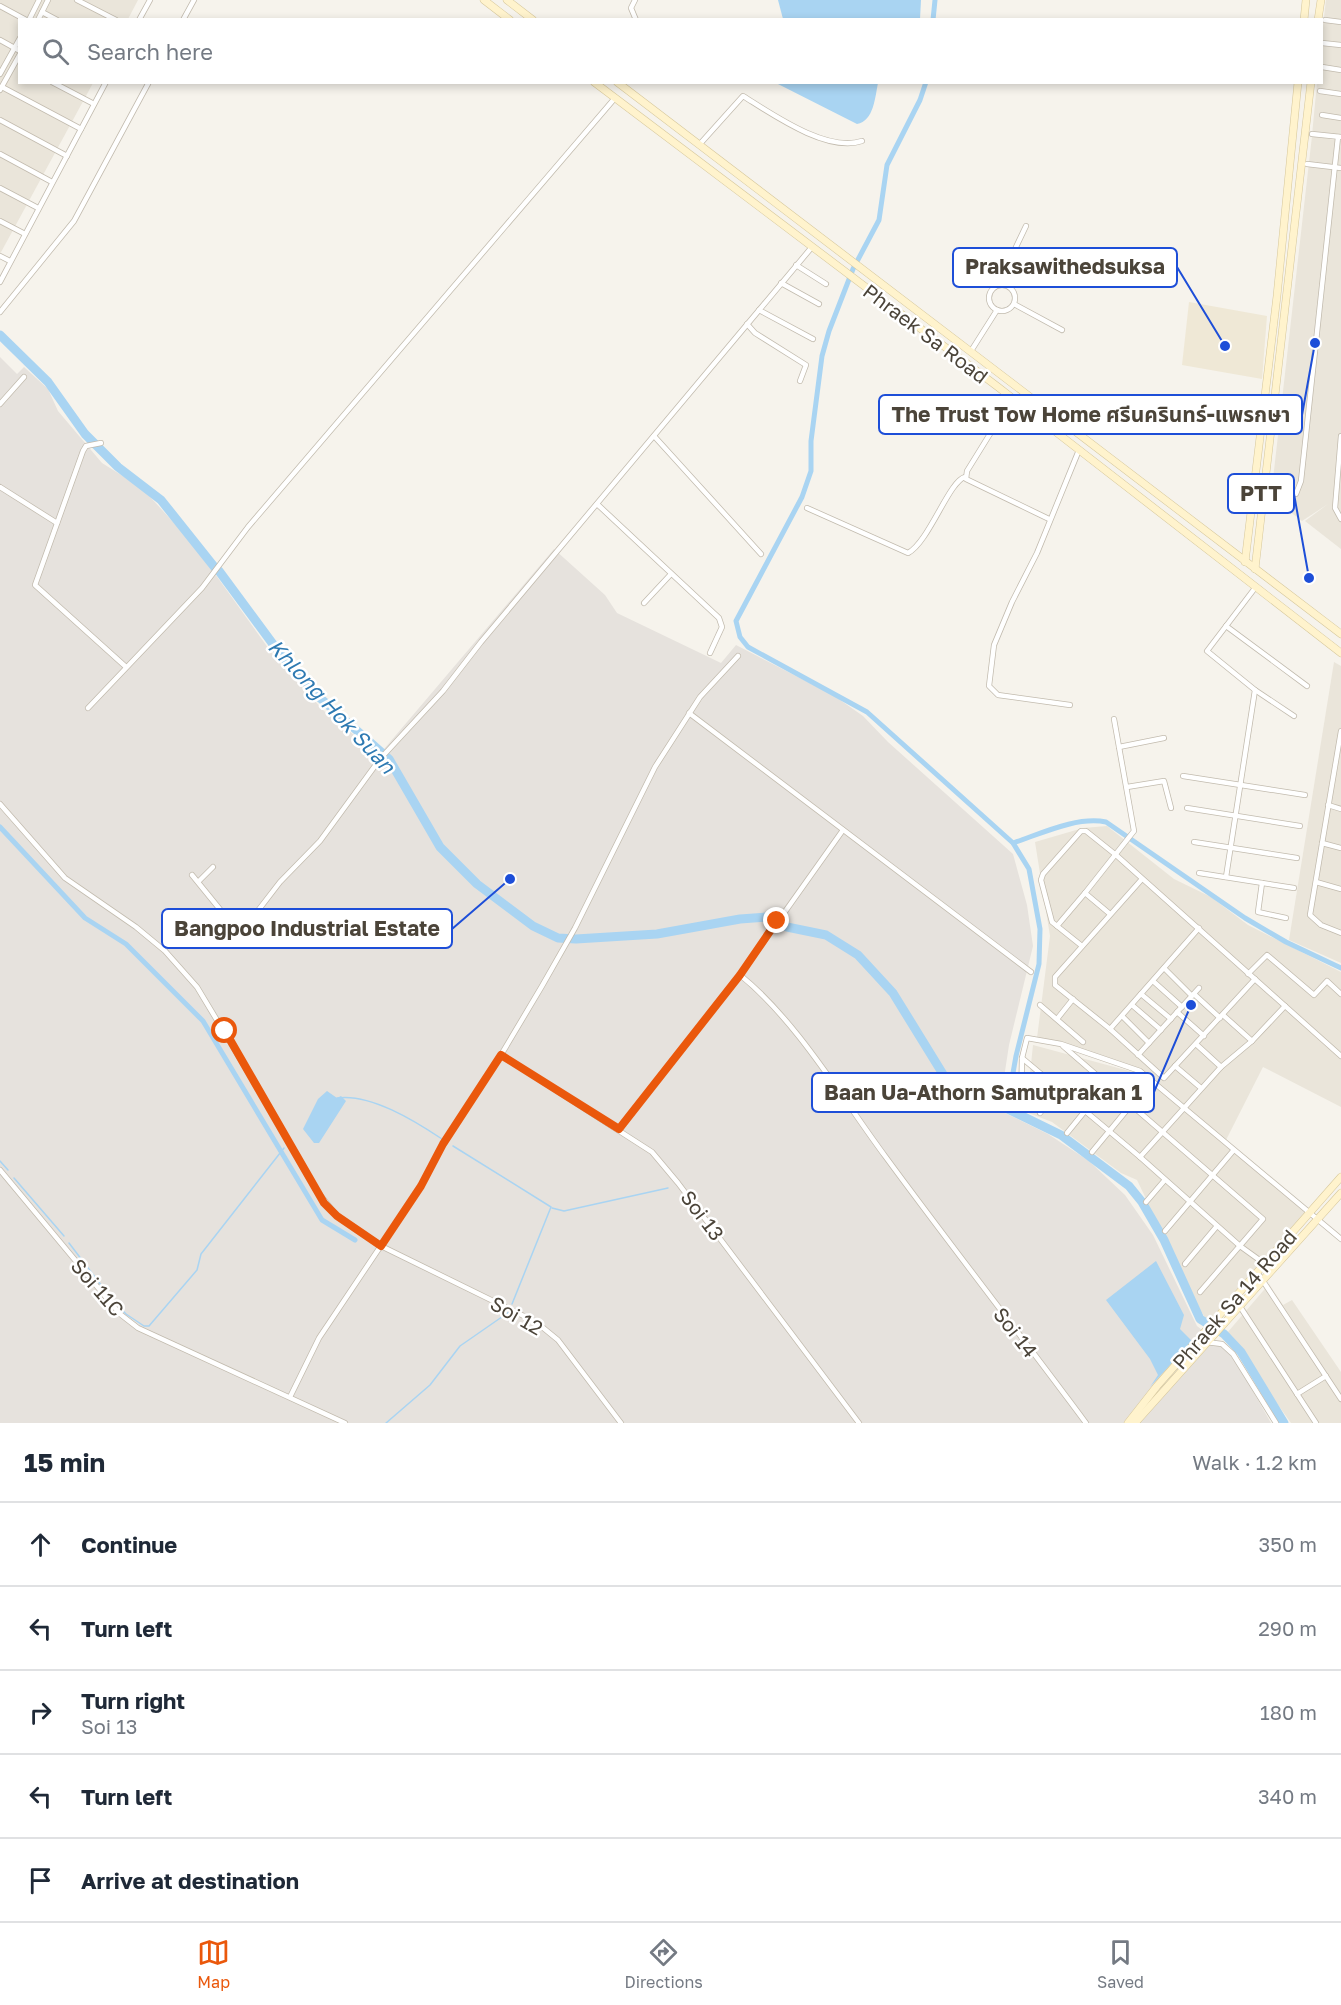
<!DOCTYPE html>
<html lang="en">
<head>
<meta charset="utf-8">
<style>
	:root { --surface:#fff; --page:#f2f2f3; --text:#1f2937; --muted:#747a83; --line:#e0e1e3; --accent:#ea580c }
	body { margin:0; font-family:"Golos Text","Noto Sans Thai",sans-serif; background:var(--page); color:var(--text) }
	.stop { position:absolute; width:18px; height:18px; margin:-14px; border:4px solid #ea580c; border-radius:50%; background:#fff }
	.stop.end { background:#ea580c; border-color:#fff; box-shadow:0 2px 6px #0008 }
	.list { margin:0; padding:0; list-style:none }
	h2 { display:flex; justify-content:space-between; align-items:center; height:78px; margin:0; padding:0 24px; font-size:26px }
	h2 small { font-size:20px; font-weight:400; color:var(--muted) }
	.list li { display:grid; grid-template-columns:39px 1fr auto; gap:18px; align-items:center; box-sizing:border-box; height:84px; padding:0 24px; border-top:2px solid var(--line) }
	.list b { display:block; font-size:22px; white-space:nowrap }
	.list p { margin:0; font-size:20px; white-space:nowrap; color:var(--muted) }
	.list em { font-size:20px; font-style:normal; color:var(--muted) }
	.icon { flex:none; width:33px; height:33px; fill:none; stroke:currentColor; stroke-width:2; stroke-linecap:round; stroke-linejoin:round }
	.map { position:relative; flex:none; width:1341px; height:1423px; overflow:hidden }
	.search { position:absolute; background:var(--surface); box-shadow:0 3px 9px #0003; left:18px; right:18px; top:18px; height:66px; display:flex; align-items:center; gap:15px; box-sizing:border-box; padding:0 21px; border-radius:0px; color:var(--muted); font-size:22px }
	.sheet { height:498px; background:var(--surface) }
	nav { display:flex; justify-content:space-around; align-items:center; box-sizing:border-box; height:84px; border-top:2px solid var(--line); background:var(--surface); font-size:16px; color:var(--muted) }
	nav a { display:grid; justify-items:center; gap:3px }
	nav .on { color:var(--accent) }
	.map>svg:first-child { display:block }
	.residential { fill:#eae5da }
	.industrial { fill:#e6e2dd }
	.education { fill:#efe8d6 }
	.water { fill:#a9d4f2 }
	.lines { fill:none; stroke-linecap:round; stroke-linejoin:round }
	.stream { stroke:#a9d4f2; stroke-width:1.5 }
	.canal { stroke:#a9d4f2; stroke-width:5 }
	.river { stroke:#a9d4f2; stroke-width:9 }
	.street-casing { stroke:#c2bbae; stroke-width:6 }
	.secondary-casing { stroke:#d6c79b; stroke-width:8 }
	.street { stroke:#fff; stroke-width:4.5 }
	.secondary { stroke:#fff3cd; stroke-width:7 }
	.route { stroke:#ea580c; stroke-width:8 }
	.labels { text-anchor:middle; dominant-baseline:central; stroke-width:5; stroke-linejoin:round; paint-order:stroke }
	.street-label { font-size:20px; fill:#4b4439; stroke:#fff }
	.water-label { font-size:21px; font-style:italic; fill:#2e7ab2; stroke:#fff }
	.leader { fill:none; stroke:#1d4ed8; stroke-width:2 }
	.callout-dot { fill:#1d4ed8; stroke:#fff; stroke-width:2 }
	.callout { fill:#fff; stroke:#1d4ed8; stroke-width:2 }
	.callout-label { font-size:21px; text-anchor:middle; font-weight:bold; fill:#4b4439 }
</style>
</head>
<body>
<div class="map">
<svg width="1341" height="1423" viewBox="0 0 1341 1423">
	<rect width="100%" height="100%" fill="#f6f3ec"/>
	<!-- residential -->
	<g class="residential">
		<polygon points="0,0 138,0 128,19 20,20 20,82 93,83 0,254"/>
		<polygon points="1326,0 1341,0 1341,139 1312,135 1317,83 1322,82 1322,34"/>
		<polygon points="1312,136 1341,141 1341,549 1305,521 1328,504 1302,521 1271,497"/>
		<polygon points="1334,662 1341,666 1341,963 1289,940"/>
		<polygon points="1107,826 1174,879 1211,897 1248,925 1341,972 1341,1107 1263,1067 1225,1142 1149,1075 1037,1038 1050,936 1035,842 1083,828"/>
		<polygon points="1033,1045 1148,1076 1308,1213 1212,1329 1196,1303 1137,1180 1121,1173 1052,1122 1026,1112"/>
		<polygon points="1269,1284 1283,1305 1292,1300 1341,1372 1341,1423 1291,1423 1227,1333"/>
	</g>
	<!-- industrial -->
	<polygon class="industrial" points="0,357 17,374 24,367 48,389 58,411 102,463 142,488 195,546 276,659 324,711 379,755 554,549 605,595 617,613 721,663 736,645 833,695 863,716 888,742 1013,854 1027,905 1033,946 1009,1045 999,1110 1048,1134 1089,1161 1125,1195 1153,1235 1197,1326 1223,1346 1238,1365 1271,1423 0,1423"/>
	<!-- education -->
	<polygon class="education" points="1189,302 1267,316 1262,379 1182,365"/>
	<!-- water -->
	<g class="water">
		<polygon points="778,0 921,0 920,19 783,19"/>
		<path d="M776 83H878C875 97 874 121 857 124Z"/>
		<polygon points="327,1091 337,1098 341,1096 346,1101 319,1143 314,1143 303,1129 318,1099"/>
		<polygon points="1156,1261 1184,1315 1180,1329 1192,1341 1150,1387 1158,1375 1150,1359 1106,1300"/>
	</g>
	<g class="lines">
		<!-- stream -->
		<g class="stream">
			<path d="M337 1098C370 1093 415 1121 442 1139"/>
			<polyline points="453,1146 551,1207 512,1304"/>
			<polyline points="0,1161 8,1170"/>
			<polyline points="14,1178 64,1236"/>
			<polyline points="552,1208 564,1211 668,1188"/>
			<polyline points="69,1243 114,1302 126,1314 144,1326 149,1326 197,1270 201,1254 284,1148"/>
			<polyline points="386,1423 430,1385 460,1346 509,1312"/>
		</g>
		<!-- canal -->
		<g class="canal">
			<polyline points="933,20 935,0"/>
			<polyline points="926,82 920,100 887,165 879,220 853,269 829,331 822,356 811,441 811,471 802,497 736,621 740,637 748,647 867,712 1013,843 1029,869 1040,929 1039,964 1016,1056 1007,1107"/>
			<polyline points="0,827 85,918 126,944 203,1021 322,1220 355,1240"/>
			<path d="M1013 843C1040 834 1077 816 1106 822L1245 918 1286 942 1341 968"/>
		</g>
		<!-- river -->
		<g class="river">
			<polyline points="0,335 48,382 85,434 118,467 161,500 216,569"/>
			<polyline points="219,571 281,655 319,697 389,759 440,847 477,884 533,926 558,938 576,939 657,934 740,919 766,917 787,927 826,935 858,955 893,993 946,1079 1061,1135 1129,1186 1142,1202 1164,1240 1200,1319 1224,1334 1241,1352 1284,1423"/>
		</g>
		<defs>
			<g id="street">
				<polyline points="77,0 116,20"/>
				<polyline points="635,0 631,8 636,20"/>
				<polyline points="0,6 26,20"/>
				<polyline points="42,12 57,20"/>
				<polyline points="29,20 39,0"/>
				<polyline points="38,20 48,0"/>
				<polyline points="139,20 150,0"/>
				<polyline points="183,20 194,0"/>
				<polyline points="1325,20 1341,22"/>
				<polyline points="0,40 20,51"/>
				<polyline points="1322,43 1341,45"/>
				<polyline points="1322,67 1341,70"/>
				<polyline points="0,74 20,38"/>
				<polyline points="52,82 94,104"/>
				<polyline points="2,87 81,129"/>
				<polyline points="0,90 20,54"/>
				<polyline points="1320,91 1341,94"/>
				<polyline points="1322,115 1341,118"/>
				<polyline points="0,120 67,156"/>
				<polyline points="1312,134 1341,137"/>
				<path d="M699 145 743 96C772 114 827 153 862 141"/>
				<polyline points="0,154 52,182"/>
				<polyline points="1307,164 1341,168"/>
				<polyline points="0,188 38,208"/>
				<polyline points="0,221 25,234"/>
				<polyline points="0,256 10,261"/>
				<polyline points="796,265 826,284"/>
				<polyline points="0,282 106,82"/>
				<polyline points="781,283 819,304"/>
				<circle cx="1002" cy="298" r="13"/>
				<polyline points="998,285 1026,226"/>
				<polyline points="1014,304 1062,330"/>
				<polyline points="759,310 813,339"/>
				<polyline points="0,312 74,221 149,82"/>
				<polyline points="747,324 755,333 806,365 800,381"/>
				<polyline points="971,351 997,310"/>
				<polyline points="0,404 24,377"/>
				<polyline points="998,421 967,471 966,479 1049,519"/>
				<polyline points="654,436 761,554"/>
				<polyline points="1341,436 1335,508 1341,519"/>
				<polyline points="101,443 86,446 83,451 35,585 126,667"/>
				<polyline points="0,487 57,523"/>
				<polyline points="1265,489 1296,494 1301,481 1338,137"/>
				<polyline points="597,504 719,618 722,627 710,653"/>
				<path d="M807 508 908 553C929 542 949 481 965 477"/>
				<polyline points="644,603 671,574"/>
				<polyline points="1226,626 1307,686"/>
				<polyline points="1255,690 1294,716"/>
				<polyline points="1070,705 998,695 989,686 994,645 1012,602 1037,553 1079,450"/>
				<polyline points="88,708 202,588 248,527 615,98"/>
				<polyline points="689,713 1031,972"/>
				<polyline points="1341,731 1310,915 1321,925 1341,933"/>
				<polyline points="1119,747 1164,738"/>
				<polyline points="1183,776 1305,795"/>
				<polyline points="1127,787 1164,781 1171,808"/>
				<polyline points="0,804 65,878 136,927 165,951 197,987 268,1105 316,1190 337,1216 381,1246 536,1322 558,1340 621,1423"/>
				<polyline points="1328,805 1341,809"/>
				<polyline points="1187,808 1300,826"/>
				<polyline points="1194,842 1297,858"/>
				<polyline points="1322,843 1341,848"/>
				<polyline points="1199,873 1294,888"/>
				<polyline points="192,875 240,934 280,882 320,841 380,759 443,691 481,642 812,247"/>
				<polyline points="1226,877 1255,690 1207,651 1255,588"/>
				<polyline points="1142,879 1055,977 1055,985 1110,1029 1164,1078 1255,979"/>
				<polyline points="199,881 213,867"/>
				<polyline points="1316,882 1341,889"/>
				<polyline points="1262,883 1258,912 1286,918"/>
				<polyline points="1110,914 1085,893 1134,831 1114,719"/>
				<polyline points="1057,926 1085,893"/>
				<polyline points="1082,946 1052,922 1041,880 1043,874 1081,831 1086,831 1116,855 1341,1056"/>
				<polyline points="1164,968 1192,996"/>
				<polyline points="1248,974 1267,955 1314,995 1327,981 1341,994"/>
				<path d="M740 975C796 1020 842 1098 885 1156 951 1246 1020 1334 1086 1423"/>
				<polyline points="1153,981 1182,1007"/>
				<polyline points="1141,994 1171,1019"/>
				<polyline points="1194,994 1220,1018"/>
				<polyline points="1040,1005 1083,1042"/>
				<polyline points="1132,1005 1161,1030"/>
				<polyline points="1177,1012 1204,1036"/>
				<polyline points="1223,1015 1252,1041"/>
				<polyline points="1122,1016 1149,1043"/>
				<polyline points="1057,1019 1073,999"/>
				<polyline points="1110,1029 1199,928"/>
				<polyline points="1197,1045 1221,1067"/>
				<polyline points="1063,1046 1263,1219 1200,1292"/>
				<polyline points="501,1055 652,1152 678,1183 859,1423"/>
				<polyline points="1138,1055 1199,988"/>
				<polyline points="1022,1058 1140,1157 1240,1246 1265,1264"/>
				<polyline points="1175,1066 1201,1088"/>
				<polyline points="1021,1104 1022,1058 1027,1038 1061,1044 1140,1071 1341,1239"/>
				<polyline points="1040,1113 1059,1089"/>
				<polyline points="619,1129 740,975 843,830"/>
				<polyline points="1067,1133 1107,1084"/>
				<polyline points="1092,1152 1131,1105"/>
				<polyline points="1140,1157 1221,1067 1252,1041 1285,1006"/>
				<polyline points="0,1170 120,1314 138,1328 345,1423"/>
				<polyline points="1146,1202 1164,1181"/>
				<polyline points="1165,1231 1233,1151"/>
				<polyline points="1185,1264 1217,1226"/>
				<polyline points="1257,1272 1341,1399"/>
				<polyline points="1239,1305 1316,1423"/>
				<polyline points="1206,1342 1222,1344 1233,1354 1276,1423"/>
				<polyline points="1297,1394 1326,1376"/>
				<polyline points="290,1397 319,1338 421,1186 443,1144 501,1055 542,986 575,928 655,767 700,697 738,656"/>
			</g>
			<g id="secondary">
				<polyline points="484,0 510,20"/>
				<polyline points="507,0 533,20"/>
				<polyline points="1304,20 1306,0"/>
				<polyline points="1318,20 1321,0"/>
				<polyline points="594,82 998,387 1341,653"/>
				<polyline points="617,82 1341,634"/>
				<polyline points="1245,562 1277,296 1298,82"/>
				<polyline points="1255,569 1311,82"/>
				<polyline points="1128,1423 1157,1386 1341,1177"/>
				<polyline points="1135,1423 1341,1193"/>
			</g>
		</defs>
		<!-- street casing -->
		<use href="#street" class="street-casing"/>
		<!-- secondary casing -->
		<use href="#secondary" class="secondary-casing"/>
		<!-- street -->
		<use href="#street" class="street"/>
		<!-- secondary -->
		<use href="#secondary" class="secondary"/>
	</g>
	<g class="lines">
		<!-- route -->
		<polyline class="route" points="225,1031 324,1203 337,1216 381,1246 421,1186 443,1144 501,1055 619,1129 740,975 777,921"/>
	</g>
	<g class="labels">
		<!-- street labels -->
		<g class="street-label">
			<text transform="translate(926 333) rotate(37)">Phraek Sa Road</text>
			<text transform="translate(703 1215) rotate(53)">Soi 13</text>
			<text transform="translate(98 1287) rotate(49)">Soi 11C</text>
			<text transform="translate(1234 1299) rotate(-49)">Phraek Sa 14 Road</text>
			<text transform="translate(517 1315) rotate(30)">Soi 12</text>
			<text transform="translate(1016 1332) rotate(52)">Soi 14</text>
		</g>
		<!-- water labels -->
		<g class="water-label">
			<text transform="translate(332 706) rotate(47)">Khlong Hok Suan</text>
		</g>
	</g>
	<!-- callouts -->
	<path class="leader" d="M1225 346L1177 267M1315 343L1302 415M1309 578L1294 494M510 879L452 929M1191 1005L1154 1092"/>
	<g class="callout-dot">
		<circle cx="1225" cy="346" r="6"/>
		<circle cx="1315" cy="343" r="6"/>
		<circle cx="1309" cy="578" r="6"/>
		<circle cx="510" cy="879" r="6"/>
		<circle cx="1191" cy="1005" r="6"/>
	</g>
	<g class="callout">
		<rect x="953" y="248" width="224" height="39" rx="6"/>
		<rect x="879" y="395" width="423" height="39" rx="6"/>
		<rect x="1228" y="474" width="66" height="39" rx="6"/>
		<rect x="162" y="909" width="290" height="39" rx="6"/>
		<rect x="812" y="1073" width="342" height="39" rx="6"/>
	</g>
	<g class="callout-label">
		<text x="1065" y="274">Praksawithedsuksa</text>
		<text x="1091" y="422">The Trust Tow Home ศรีนครินทร์-แพรกษา</text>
		<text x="1261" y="501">PTT</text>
		<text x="307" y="936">Bangpoo Industrial Estate</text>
		<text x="983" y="1100">Baan Ua-Athorn Samutprakan 1</text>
	</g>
</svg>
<div class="stop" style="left:225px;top:1031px"></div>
<div class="stop end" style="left:777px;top:921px"></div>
<div class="search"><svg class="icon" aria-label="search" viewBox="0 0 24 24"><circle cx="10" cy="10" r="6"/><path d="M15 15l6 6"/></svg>Search here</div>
</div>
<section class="sheet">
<h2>15 min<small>Walk · 1.2 km</small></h2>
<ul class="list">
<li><svg class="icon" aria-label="ahead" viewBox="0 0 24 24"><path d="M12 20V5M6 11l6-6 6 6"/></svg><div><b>Continue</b></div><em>350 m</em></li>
<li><svg class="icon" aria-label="left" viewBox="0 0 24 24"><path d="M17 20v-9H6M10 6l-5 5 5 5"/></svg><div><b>Turn left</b></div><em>290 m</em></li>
<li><svg class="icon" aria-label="right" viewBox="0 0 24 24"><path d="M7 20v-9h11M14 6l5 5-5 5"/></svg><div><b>Turn right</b><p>Soi 13</p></div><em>180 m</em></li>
<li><svg class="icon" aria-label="left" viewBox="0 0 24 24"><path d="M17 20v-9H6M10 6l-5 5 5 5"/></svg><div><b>Turn left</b></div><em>340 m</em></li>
<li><svg class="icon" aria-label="arrive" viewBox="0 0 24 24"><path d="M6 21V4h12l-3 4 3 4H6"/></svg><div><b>Arrive at destination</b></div></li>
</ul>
</section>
<nav>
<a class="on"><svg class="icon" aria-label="map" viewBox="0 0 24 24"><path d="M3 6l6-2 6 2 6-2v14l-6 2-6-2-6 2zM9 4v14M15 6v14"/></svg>Map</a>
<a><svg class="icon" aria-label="directions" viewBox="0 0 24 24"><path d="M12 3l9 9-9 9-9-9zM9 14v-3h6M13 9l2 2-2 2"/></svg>Directions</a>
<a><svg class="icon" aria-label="saved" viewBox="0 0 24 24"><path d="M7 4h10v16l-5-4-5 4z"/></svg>Saved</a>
</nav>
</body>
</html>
